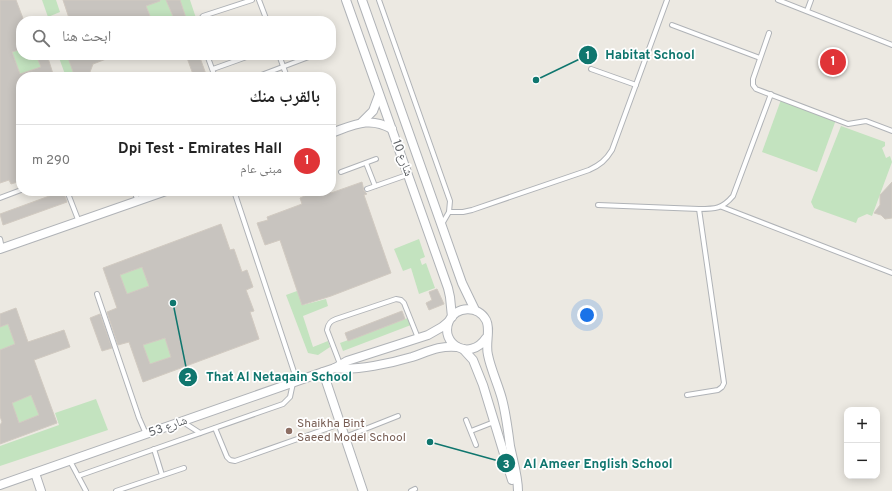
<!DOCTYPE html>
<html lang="ar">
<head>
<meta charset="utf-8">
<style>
	:root { --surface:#fff; --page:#f2f2f2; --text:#222; --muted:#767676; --line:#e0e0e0; --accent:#e03437 }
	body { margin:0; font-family:Overpass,"Noto Naskh Arabic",sans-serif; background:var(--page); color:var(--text); direction:rtl }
	.controls { position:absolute; right:12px; bottom:12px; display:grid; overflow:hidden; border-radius:8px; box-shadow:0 2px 10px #0003 }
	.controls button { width:36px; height:36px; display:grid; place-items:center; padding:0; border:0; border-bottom:1px solid var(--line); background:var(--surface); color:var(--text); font:20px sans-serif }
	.you { position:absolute; left:587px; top:315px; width:14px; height:14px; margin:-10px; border:3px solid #fff; border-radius:50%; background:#1a73e8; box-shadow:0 0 0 6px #1a73e833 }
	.badge { display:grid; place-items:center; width:26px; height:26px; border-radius:50%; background:var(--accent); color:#fff; font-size:13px; font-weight:700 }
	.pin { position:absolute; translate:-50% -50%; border:2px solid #fff; box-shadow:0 1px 4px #0006 }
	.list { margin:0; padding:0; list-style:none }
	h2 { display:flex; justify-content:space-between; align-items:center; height:52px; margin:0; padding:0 16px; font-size:17px }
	h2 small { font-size:13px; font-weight:400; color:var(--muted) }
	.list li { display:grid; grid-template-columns:26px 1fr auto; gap:12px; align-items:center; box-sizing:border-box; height:72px; padding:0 16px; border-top:1px solid var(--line) }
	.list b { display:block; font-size:15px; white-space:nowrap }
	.list p { margin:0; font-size:13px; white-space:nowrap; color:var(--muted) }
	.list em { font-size:13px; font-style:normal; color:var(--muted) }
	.icon { flex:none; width:22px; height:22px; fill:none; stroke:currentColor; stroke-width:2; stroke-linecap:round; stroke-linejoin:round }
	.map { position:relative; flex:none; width:892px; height:491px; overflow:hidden; direction:ltr }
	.search { position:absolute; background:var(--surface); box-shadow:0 2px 10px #0003; left:16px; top:16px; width:320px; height:44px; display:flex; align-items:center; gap:10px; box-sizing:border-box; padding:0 14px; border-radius:16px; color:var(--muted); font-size:15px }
	.panel { position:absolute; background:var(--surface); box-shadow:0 2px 10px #0003; left:16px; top:72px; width:320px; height:124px; border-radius:16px; direction:rtl }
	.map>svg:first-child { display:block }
	.green { fill:#c3e3bf }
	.building { fill:#c8c4bf; stroke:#d1cac1; fill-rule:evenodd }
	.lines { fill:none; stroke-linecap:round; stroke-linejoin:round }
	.lane-casing { stroke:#b0b3b7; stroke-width:6 }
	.street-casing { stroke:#b0b3b7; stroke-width:10 }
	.lane { stroke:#fff; stroke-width:4 }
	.street { stroke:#fff; stroke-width:8 }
	.education-dot { fill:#8d6e63; stroke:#fff; stroke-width:1.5 }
	.labels { text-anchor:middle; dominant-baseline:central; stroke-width:3.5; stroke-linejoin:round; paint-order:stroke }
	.street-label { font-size:12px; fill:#5a5e62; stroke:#fff }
	.education-label { font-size:12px; fill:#785e54; stroke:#fff; text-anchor:start }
	.leader { fill:none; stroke:#0f766e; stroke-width:1.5 }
	.callout-dot { fill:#0f766e; stroke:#fff; stroke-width:1.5 }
	.mark-label { font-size:12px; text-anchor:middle; font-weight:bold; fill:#fff }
	.callout-label { font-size:13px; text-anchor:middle; font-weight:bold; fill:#0f766e; stroke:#fff; stroke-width:3.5; stroke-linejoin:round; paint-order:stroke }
</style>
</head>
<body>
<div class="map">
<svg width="892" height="491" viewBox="0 0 892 491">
	<rect width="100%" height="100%" fill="#ece9e2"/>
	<!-- green -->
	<g class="green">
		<polygon points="42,0 56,0 60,12 48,17"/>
		<polygon points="161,0 166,0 174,19 170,21 152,21 146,6"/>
		<polygon points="180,0 190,0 197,21 187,21"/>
		<polygon points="21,49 21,55 36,55 41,67 20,74 12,52"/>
		<polygon points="58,55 68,55 76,77 66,77"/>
		<polygon points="782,97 837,117 817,172 762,152"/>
		<polygon points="841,126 885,142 885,146 882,148 886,158 890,156 892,162 872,216 867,214 858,218 856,223 814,208 811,202"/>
		<polygon points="419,239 425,257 420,259 422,265 426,263 435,288 419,294 411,268 403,271 394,249"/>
		<polygon points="142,267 149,286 127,294 120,275"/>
		<polygon points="297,291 303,305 326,299 328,306 303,316 313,347 328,341 330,347 318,355 308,353 286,295"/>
		<polygon points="408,318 411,325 343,351 340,343"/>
		<polygon points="8,324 15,344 0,350 0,327"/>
		<polygon points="165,338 171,357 150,364 143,345"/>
		<polygon points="31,395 39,415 19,423 12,403"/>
		<polygon points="96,399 108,430 0,466 0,446 59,425 55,413"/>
	</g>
	<!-- building -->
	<g class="building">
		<polygon points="0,0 16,0 24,21 21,21 21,49 12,52 20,74 41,67 36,55 47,55 54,77 21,77 21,181 11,184 9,180 0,183"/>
		<polygon points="63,0 160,0 160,1 146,6 152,21 70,21"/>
		<polygon points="166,0 180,0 187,21 175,21"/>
		<polygon points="67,55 114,55 114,56 93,64 90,72 91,77 75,77"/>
		<polygon points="186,55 199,55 207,77 194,77"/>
		<polygon points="362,182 364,191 367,194 364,195 391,273 331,296 302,305 280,240 265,245 257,223 268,220 267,217 302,204 300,198 316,191 330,191 331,193"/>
		<polygon points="892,182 892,218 885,219 881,215 874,213 880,205 880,195"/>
		<polygon points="63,191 67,202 3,225 0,214"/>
		<path d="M221 224 230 250 234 249 242 272 247 270 253 287 246 290 254 311 250 312 259 339 143 382 129 342 118 345 107 312 117 308 103 268ZM142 267 149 286 127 294 120 275ZM165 338 171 357 150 364 143 345Z"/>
		<polygon points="437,289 444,304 429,310 426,303 432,300 429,292"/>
		<path d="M16 308 28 342 64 330 70 347 34 360 57 423 0 444V425L2 422 0 416V350L15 344 8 324 0 327V314ZM31 395 39 415 19 423 12 403Z"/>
		<polygon points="402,311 405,319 348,341 345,333"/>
		<polygon points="100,314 112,348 102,351 90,318"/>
	</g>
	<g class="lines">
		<defs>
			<g id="lane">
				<polyline points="259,0 267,21"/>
				<polyline points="379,0 450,201 449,212 442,224"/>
				<polyline points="778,0 892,45"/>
				<polyline points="807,11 811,0"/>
				<polyline points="199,21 203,16 252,0"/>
				<polyline points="672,25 760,58"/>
				<polyline points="769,33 753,79 753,85 756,89 848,124 866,121 892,131"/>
				<polyline points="207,55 215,77"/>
				<polyline points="279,55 287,77"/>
				<polyline points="213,69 252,55"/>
				<polyline points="591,69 636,85"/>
				<polyline points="256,77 314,55"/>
				<polyline points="366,163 375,186"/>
				<polyline points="341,172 376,159"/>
				<polyline points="367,189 407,175"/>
				<polyline points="67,191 79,222"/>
				<polyline points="134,191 138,201"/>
				<polyline points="234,191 297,381"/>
				<polyline points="0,198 21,190"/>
				<path d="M598 205 699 209C715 209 722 209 733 196L771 94"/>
				<polyline points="722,207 892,273"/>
				<path d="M449 212H463L472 210 589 170C600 165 606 160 612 150L667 0"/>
				<polyline points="0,239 2,248"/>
				<polyline points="97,294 139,418 146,434"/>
				<path d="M340 364 327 330C328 324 330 321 336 319L396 299 401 300 404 303 418 338"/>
				<polyline points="687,395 718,390 722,387 724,383 699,209"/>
				<polyline points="466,420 476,445"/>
				<polyline points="183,422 200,433"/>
				<polyline points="215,428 227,457 230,460 235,461 340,424"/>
				<polyline points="471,431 494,422"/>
				<polyline points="345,437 398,416"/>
				<polyline points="154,449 162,475"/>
				<polyline points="70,461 86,491"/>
				<polyline points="78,476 283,404 290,397 293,383"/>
				<polyline points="116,491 184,468"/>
				<polyline points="411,491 415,489"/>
			</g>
			<g id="street">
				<polyline points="346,0 448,288 450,297 452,317"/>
				<polyline points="362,0 462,283 475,310"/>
				<polyline points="362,122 373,111 379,95"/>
				<path d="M331 133C354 125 369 116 392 129"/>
				<polyline points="0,249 166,191"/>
				<path d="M486 338C470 362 439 344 449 321 456 306 478 305 486 320 491 329 485 343 488 355 491 370 498 384 502 399 506 414 508 430 510 446 513 461 518 476 518 491"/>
				<polyline points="463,349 473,360 483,385 512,480"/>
				<path d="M335 368C356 371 392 363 412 357 427 352 440 345 457 347"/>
				<polyline points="323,372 363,491"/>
				<polyline points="35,473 41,491"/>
				<polyline points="0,485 323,372 335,368 347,361 428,335 442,327 448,322"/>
			</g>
		</defs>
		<!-- lane casing -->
		<use href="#lane" class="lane-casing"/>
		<!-- street casing -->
		<use href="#street" class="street-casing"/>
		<!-- lane -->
		<use href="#lane" class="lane"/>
		<!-- street -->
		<use href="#street" class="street"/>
	</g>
	<!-- markers -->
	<circle class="education-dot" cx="289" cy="431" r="4"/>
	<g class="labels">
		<!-- street labels -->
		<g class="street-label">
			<text transform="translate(402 158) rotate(70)">شارع 10</text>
			<text transform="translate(168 427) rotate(-19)">شارع 53</text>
		</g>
		<!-- education labels -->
		<g class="education-label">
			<text x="297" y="424">Shaikha Bint<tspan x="297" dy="14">Saeed Model School</tspan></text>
		</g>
	</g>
	<!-- callouts -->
	<path class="leader" d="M536 80L588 55M173 303L188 377M430 442L506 463"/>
	<g class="callout-dot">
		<circle cx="536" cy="80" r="4"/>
		<circle cx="173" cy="303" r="4"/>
		<circle cx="430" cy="442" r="4"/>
		<circle cx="588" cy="55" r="10"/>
		<circle cx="188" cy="377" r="10"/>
		<circle cx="506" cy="463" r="10"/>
	</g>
	<g class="mark-label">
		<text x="588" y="59">1</text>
		<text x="188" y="381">2</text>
		<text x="506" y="468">3</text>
	</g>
	<g class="callout-label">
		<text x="650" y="59">Habitat School</text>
		<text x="279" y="381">That Al Netaqain School</text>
		<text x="598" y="468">Al Ameer English School</text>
	</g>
</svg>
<div class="controls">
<button>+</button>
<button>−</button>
</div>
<div class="you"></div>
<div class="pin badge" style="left:833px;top:62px">1</div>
<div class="search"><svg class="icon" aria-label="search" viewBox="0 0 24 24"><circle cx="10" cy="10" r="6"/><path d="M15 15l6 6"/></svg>ابحث هنا</div>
<section class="panel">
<h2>بالقرب منك<small></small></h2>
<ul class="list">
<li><span class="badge">1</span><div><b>Dpi Test - Emirates Hall</b><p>مبنى عام</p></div><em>290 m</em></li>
</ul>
</section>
</div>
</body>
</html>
